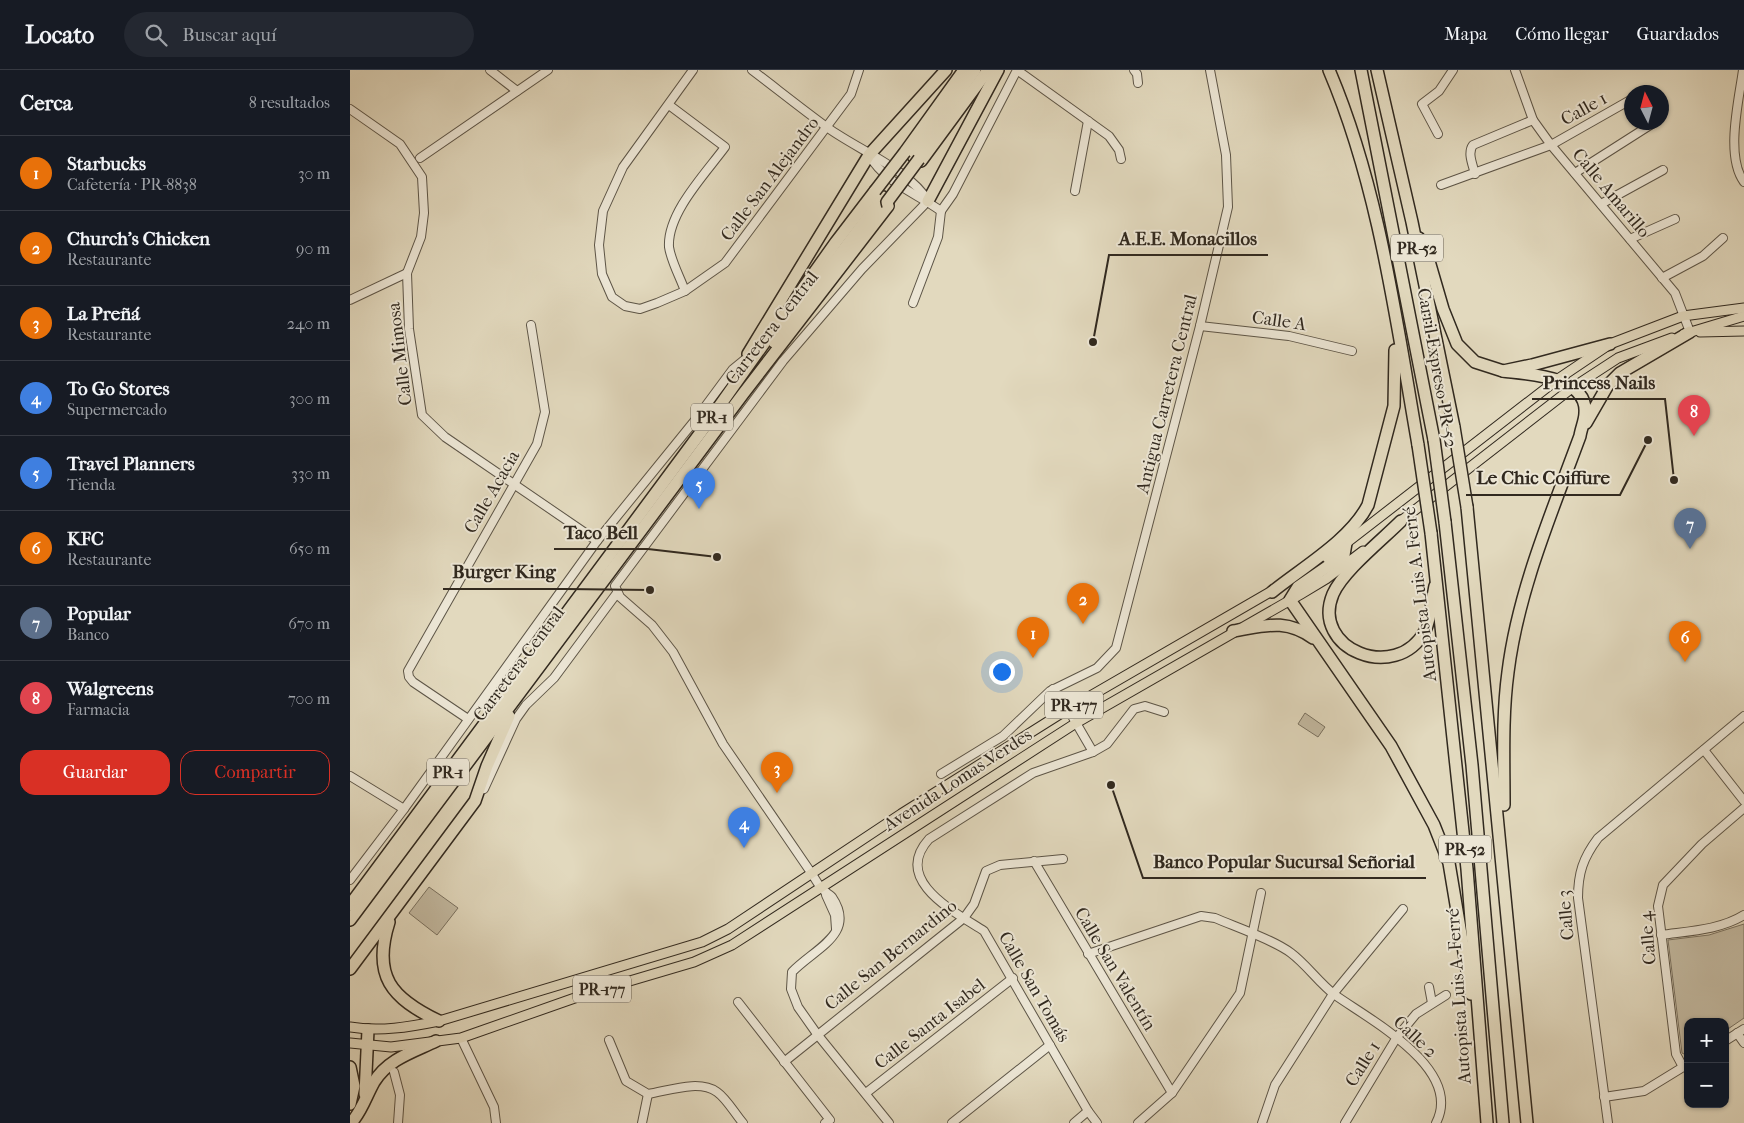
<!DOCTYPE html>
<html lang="es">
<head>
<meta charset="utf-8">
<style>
	:root { --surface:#171b24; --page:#242831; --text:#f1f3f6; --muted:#9ea1a6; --line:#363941; --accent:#d93025 }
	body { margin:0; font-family:"IM FELL French Canon",serif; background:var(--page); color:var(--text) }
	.controls { position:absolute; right:15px; bottom:15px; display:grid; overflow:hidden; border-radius:10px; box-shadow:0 1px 4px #0004 }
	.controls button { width:45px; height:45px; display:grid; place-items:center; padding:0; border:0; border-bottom:1px solid var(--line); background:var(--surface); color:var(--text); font:25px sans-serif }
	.compass { position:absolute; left:1274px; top:15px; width:45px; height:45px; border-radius:50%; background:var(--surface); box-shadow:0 1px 4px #0004; rotate:354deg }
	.you { position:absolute; left:651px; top:601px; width:18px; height:18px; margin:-12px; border:4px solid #fff; border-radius:50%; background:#1a73e8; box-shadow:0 0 0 8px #1a73e833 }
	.badge { display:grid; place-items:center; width:32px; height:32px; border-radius:50%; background:var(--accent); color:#fff; font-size:16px; font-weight:700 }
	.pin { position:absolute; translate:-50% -41px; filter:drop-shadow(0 1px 2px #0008) }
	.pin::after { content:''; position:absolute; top:26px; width:18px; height:15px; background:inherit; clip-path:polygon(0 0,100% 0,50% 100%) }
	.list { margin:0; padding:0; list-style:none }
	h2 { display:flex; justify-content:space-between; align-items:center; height:65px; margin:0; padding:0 20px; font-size:21px }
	h2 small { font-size:16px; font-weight:400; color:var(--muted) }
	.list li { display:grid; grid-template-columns:32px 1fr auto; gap:15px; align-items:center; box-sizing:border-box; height:75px; padding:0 20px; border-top:1px solid var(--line) }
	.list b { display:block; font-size:19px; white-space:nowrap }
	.list p { margin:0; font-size:16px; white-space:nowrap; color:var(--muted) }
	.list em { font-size:16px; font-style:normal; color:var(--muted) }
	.actions { display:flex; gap:10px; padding:15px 20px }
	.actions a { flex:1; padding:11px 0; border:1px solid var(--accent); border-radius:15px; text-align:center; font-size:18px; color:var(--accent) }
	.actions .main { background:var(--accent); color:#fff }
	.icon { flex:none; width:28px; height:28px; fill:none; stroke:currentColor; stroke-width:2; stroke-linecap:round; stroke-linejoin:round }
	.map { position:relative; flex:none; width:1394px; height:1053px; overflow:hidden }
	header { display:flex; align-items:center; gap:30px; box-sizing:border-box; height:70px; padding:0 25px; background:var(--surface); border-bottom:1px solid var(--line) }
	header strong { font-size:24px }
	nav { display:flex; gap:28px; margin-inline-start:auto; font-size:18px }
	.search { width:350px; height:45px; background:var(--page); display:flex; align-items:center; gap:12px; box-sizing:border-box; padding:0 18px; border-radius:28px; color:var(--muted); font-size:19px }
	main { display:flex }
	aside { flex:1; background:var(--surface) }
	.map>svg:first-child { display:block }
	.green { fill:#c4bba3; stroke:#7a7261 }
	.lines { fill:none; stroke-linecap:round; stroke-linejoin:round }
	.minor-casing { stroke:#5d5547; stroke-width:10 }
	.major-casing { stroke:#31291f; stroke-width:11 }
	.highway-casing { stroke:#31291f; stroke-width:14 }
	.minor { stroke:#ece6d5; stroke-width:8 }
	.major { stroke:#e2d9be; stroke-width:9 }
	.highway { stroke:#e2d9be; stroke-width:11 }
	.highway-bridge-casing { stroke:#31291f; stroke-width:14; stroke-linecap:butt }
	.highway-bridge { stroke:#e2d9be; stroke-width:11 }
	.labels { text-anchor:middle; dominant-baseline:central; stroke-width:4; stroke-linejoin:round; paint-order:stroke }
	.shield { fill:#ece6d5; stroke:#696256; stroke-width:1 }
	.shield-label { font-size:16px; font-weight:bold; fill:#31291f }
	.street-label { font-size:18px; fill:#31291f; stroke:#ece6d5 }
	.leader { fill:none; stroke:#31291f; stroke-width:2 }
	.callout-dot { fill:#31291f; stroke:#ece6d5; stroke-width:2 }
	.callout-label { font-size:19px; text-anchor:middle; font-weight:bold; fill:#31291f; stroke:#ece6d5; stroke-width:4; stroke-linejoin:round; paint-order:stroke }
</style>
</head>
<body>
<header>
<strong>Locato</strong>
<div class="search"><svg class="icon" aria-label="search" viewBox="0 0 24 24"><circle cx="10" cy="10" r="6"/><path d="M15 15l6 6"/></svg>Buscar aquí</div>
<nav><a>Mapa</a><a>Cómo llegar</a><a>Guardados</a></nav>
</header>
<main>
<aside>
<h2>Cerca<small>8 resultados</small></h2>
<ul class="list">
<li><span class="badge" style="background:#e8710a">1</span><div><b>Starbucks</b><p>Cafetería · PR-8838</p></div><em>30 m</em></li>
<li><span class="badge" style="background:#e8710a">2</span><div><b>Church's Chicken</b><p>Restaurante</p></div><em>90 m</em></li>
<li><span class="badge" style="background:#e8710a">3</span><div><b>La Preñá</b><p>Restaurante</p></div><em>240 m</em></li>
<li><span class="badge" style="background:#3f7fe0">4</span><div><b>To Go Stores</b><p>Supermercado</p></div><em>300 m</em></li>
<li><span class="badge" style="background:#3f7fe0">5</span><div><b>Travel Planners</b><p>Tienda</p></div><em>330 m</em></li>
<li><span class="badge" style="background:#e8710a">6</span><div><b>KFC</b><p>Restaurante</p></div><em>650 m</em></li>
<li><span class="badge" style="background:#5c6f8a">7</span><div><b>Popular</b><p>Banco</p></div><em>670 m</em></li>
<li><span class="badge" style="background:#e0444e">8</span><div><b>Walgreens</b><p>Farmacia</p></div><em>700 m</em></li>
</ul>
<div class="actions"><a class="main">Guardar</a><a>Compartir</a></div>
</aside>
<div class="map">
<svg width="1394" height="1053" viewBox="0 0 1394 1053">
	<rect width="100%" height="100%" fill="#e2d9be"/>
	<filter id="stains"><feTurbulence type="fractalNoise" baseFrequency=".004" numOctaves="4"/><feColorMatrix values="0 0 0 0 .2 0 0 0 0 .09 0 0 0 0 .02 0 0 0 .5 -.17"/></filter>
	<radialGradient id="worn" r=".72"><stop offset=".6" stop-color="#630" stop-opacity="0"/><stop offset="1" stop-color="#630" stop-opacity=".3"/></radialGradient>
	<!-- green -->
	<g class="green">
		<polygon points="955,643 975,657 968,667 948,654"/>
		<polygon points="79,817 108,838 87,865 59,843"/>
		<polygon points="1394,854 1394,948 1375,961 1375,952 1338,952 1338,986 1332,983 1318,870 1359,865"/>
	</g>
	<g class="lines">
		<defs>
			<g id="minor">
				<polyline points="140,0 167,21"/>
				<polyline points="343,0 273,97 253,141 249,175 252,204 262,227 275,236 290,239 307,233 335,221 375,193 501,24 509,0"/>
				<path d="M402 0C427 19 452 39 478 58 507 79 561 101 578 131"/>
				<polyline points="784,0 787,4 788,13"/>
				<polyline points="1165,0 1183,50 1201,75 1325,223 1340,262"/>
				<path d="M1393 0C1389 30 1375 86 1394 112"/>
				<polyline points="1294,22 1295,22"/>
				<path d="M319 35 375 77C356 103 317 143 319 177 321 191 330 207 335 221"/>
				<polyline points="0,39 50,74 72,107 74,143 71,167 57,203 59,259 72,345 95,367 247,471"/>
				<polyline points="1088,64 1072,34 1089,21 1103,0"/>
				<path d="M519 85C535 113 566 123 591 141"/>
				<polyline points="70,88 198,0"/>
				<polyline points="1225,103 1305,52"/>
				<path d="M1125 104C1123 95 1117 83 1123 75L1183 50"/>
				<polyline points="1091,115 1201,75 1282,29"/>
				<polyline points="725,121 738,51"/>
				<polyline points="1251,134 1313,100"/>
				<polyline points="591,141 603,124 667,0 759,66 769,80 771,89"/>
				<polyline points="1280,169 1325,149"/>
				<polyline points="1312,208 1353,186 1373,168"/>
				<polyline points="0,230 57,203"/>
				<polyline points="563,233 588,167 591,141"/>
				<polyline points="850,256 939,266 1002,281"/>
				<polyline points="703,619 718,639 743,682"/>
				<polyline points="118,649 63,612 59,607 58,601 187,374 195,342 181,255"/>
				<polyline points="1354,680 1394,731"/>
				<polyline points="591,704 653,666 700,621 747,598 766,578 850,256 878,137 876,85 860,0"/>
				<polyline points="0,706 54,739"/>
				<polyline points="134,719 166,649 176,635 204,608 267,523"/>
				<polyline points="684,791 822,1023"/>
				<polyline points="0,810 54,739 247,471 346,349 383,299 394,290"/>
				<polyline points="476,825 485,845 486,859"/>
				<path d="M1311 865C1339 861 1370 860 1394 845"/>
				<path d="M738 884 851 846 865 848C886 857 924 870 941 883 957 895 969 913 985 925 1020 950 1114 999 1086 1053"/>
				<polyline points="1079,917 1082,933"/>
				<polyline points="388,932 480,1050 475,1053"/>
				<polyline points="1387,963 1394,973"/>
				<polyline points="111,968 144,1037 146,1053"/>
				<path d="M259 970 276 1011 298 1024C318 1021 349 1009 367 1022 377 1029 385 1044 393 1053"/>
				<polyline points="1375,971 1394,959"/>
				<polyline points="434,992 614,848 624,834 636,801 650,795 713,789"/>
				<polyline points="1333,997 1326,984 1308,836 1313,815 1352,774 1394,738"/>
				<polyline points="44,1002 50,1025 48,1053"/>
				<polyline points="516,1023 663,908"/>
				<polyline points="1254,1027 1294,1021 1338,994"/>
				<polyline points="292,1053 298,1024"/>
				<path d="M539 1053 467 964 448 937 441 919 442 902C465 878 507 864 482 827 480 825 478 824 476 822 470 819 466 810 462 804L373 674 323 582 302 555 270 527 265 516 433 291 512 199 578 131"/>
				<polyline points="602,1053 700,975"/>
				<polyline points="724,1053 738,1041"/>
				<path d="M747 1053 738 1041 634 861C603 841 542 810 579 769L683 703 743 682 757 674 784 639 795 636 814 642"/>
				<polyline points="788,1053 822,1023 890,923 911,823"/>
				<polyline points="912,1053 925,1015 983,924 1053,839"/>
				<polyline points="995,1053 1047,967 1066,944 1096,925"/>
				<path d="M1258 1053 1228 828C1228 803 1233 788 1248 768L1394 646"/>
			</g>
			<g id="major">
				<polyline points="1350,262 1394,261"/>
				<polyline points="1334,264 1394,246"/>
				<polyline points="1047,454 1222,318 1268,288 1322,268"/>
				<polyline points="977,488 1208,309 1260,274 1333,246 1394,238"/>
				<path d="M0 957C30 962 59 957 89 951L352 872 378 859 551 744 718 639 927 518"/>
				<polyline points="0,973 41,977 111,968 239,923 344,892 382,875 726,653 951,524 976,509 1013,481"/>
			</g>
			<g id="highway">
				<path d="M979 0C1029 117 1046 250 1068 375"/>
				<polyline points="1011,0 1084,370"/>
				<polyline points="1027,0 1062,152 1104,357"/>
				<polyline points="555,82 614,0"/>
				<polyline points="563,86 625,0"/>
				<polyline points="571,91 638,0"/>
				<polyline points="578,131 648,0"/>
				<polyline points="1069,168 1079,191 1093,239 1107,274 1125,292 1153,301 1182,295 1260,274"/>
				<polyline points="424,272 533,127"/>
				<polyline points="398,284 519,85 596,0"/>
				<path d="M1153 301C1177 304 1238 306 1235 343 1235 350 1231 359 1230 366 1202 442 1168 521 1158 602 1152 646 1154 691 1154 735"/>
				<polyline points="1236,353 1258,315 1270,303 1340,262"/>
				<polyline points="1117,437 1177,1053"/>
				<path d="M1051 451C1032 470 993 501 983 524 960 579 1046 614 1075 561 1081 548 1082 530 1085 516"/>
				<polyline points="1095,452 1122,695 1153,1053"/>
				<polyline points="1081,463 1117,799 1137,1053"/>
				<polyline points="996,473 994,485 948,517 940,530 1041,676 1084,755 1099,793 1121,924"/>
				<path d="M922 522C953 497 1000 470 1018 435L1044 336 1045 280"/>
				<path d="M883 561C915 556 935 548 963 568"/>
				<polyline points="0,835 351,362 486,172 525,121"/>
				<polyline points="0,850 393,324 538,136"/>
				<path d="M39 852C22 906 41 928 89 951"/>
				<polyline points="0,899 125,731 137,696 159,646"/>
				<polyline points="0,997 4,1016 0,1034"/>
				<polyline points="15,1024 18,960"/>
				<path d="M1 1053C12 1041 16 1026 24 1012 38 989 63 982 86 971"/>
			</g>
		</defs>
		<!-- minor casing -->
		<use href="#minor" class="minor-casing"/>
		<!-- major casing -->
		<use href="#major" class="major-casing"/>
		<!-- highway casing -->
		<use href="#highway" class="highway-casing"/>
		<!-- minor -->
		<use href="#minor" class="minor"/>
		<!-- major -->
		<use href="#major" class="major"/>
		<!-- highway -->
		<use href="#highway" class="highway"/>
		<defs>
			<g id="highway-bridge">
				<polyline points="525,121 555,82"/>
				<polyline points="538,136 537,132 569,89"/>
				<polyline points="1104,357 1117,437"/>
				<polyline points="1084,370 1095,452"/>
				<polyline points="1068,375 1081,463"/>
			</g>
		</defs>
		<!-- highway-bridge casing -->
		<use href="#highway-bridge" class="highway-bridge-casing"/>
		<!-- highway-bridge -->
		<use href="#highway-bridge" class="highway-bridge"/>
	</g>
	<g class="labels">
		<!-- shield labels -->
		<g class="shield">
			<rect x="1041" y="164.5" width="52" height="27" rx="4"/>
			<rect x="341" y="333.5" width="42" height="27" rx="4"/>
			<rect x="695" y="621.5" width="58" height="27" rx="4"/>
			<rect x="77" y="688.5" width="42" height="27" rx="4"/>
			<rect x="1089" y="765.5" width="52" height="27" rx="4"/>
			<rect x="223" y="905.5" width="58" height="27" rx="4"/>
		</g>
		<g class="shield-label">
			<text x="1067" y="178">PR-52</text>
			<text x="362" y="347">PR-1</text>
			<text x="724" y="635">PR-177</text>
			<text x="98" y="702">PR-1</text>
			<text x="1115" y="779">PR-52</text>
			<text x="252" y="919">PR-177</text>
		</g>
		<!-- street labels -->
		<g class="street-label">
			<text transform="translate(1234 39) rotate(-29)">Calle 1</text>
			<text transform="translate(420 109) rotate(-53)">Calle San Alejandro</text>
			<text transform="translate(1261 123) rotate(50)">Calle Amarillo</text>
			<text transform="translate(929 251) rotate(8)">Calle A</text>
			<text transform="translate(422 258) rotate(-52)">Carretera Central</text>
			<text transform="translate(50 284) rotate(-97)">Calle Mimosa</text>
			<text transform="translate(1087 298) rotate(80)">Carril Expreso PR-52</text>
			<text transform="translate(817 324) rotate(-76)">Antigua Carretera Central</text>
			<text transform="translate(142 422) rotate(-60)">Calle Acacia</text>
			<text transform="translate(1070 524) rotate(-97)">Autopista Luis A. Ferré</text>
			<text transform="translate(169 594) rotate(-53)">Carretera Central</text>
			<text transform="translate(608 710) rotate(-33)">Avenida Lomas Verdes</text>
			<text transform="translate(1216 845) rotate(-95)">Calle 3</text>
			<text transform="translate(1298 868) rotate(-95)">Calle 4</text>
			<text transform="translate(541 885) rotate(-39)">Calle San Bernardino</text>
			<text transform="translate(765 899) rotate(59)">Calle San Valentín</text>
			<text transform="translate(684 917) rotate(60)">Calle San Tomás</text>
			<text transform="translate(1109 926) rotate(-94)">Autopista Luis A. Ferré</text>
			<text transform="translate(580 954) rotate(-38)">Calle Santa Isabel</text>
			<text transform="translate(1065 967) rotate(43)">Calle 2</text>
			<text transform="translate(1013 994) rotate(-58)">Calle 1</text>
		</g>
	</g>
	<!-- callouts -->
	<path class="leader" d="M743 272L759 185H918M1324 410L1315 329H1182M1298 370L1270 425H1116M367 487L298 479H204M300 520L216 519H93M761 715L793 808H1076"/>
	<g class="callout-dot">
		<circle cx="743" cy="272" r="5"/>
		<circle cx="1324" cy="410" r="5"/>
		<circle cx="1298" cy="370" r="5"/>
		<circle cx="367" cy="487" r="5"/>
		<circle cx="300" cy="520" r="5"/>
		<circle cx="761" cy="715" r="5"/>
	</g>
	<g class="callout-label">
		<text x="838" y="175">A.E.E. Monacillos</text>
		<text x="1249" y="319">Princess Nails</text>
		<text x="1193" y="414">Le Chic Coiffure</text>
		<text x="251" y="469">Taco Bell</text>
		<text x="154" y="508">Burger King</text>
		<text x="934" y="798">Banco Popular Sucursal Señorial</text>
	</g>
	<rect width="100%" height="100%" filter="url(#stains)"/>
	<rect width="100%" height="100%" fill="url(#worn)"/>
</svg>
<div class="controls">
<button>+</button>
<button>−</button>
</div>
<svg class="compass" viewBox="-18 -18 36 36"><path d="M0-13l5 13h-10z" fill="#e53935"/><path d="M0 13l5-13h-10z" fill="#9ea1a6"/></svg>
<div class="you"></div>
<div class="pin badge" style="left:683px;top:588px;background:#e8710a">1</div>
<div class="pin badge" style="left:733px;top:554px;background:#e8710a">2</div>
<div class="pin badge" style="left:427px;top:723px;background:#e8710a">3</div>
<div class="pin badge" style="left:394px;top:778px;background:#3f7fe0">4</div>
<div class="pin badge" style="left:349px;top:439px;background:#3f7fe0">5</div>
<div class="pin badge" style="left:1335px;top:592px;background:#e8710a">6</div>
<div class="pin badge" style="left:1340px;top:479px;background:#5c6f8a">7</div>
<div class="pin badge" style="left:1344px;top:366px;background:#e0444e">8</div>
</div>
</main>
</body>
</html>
